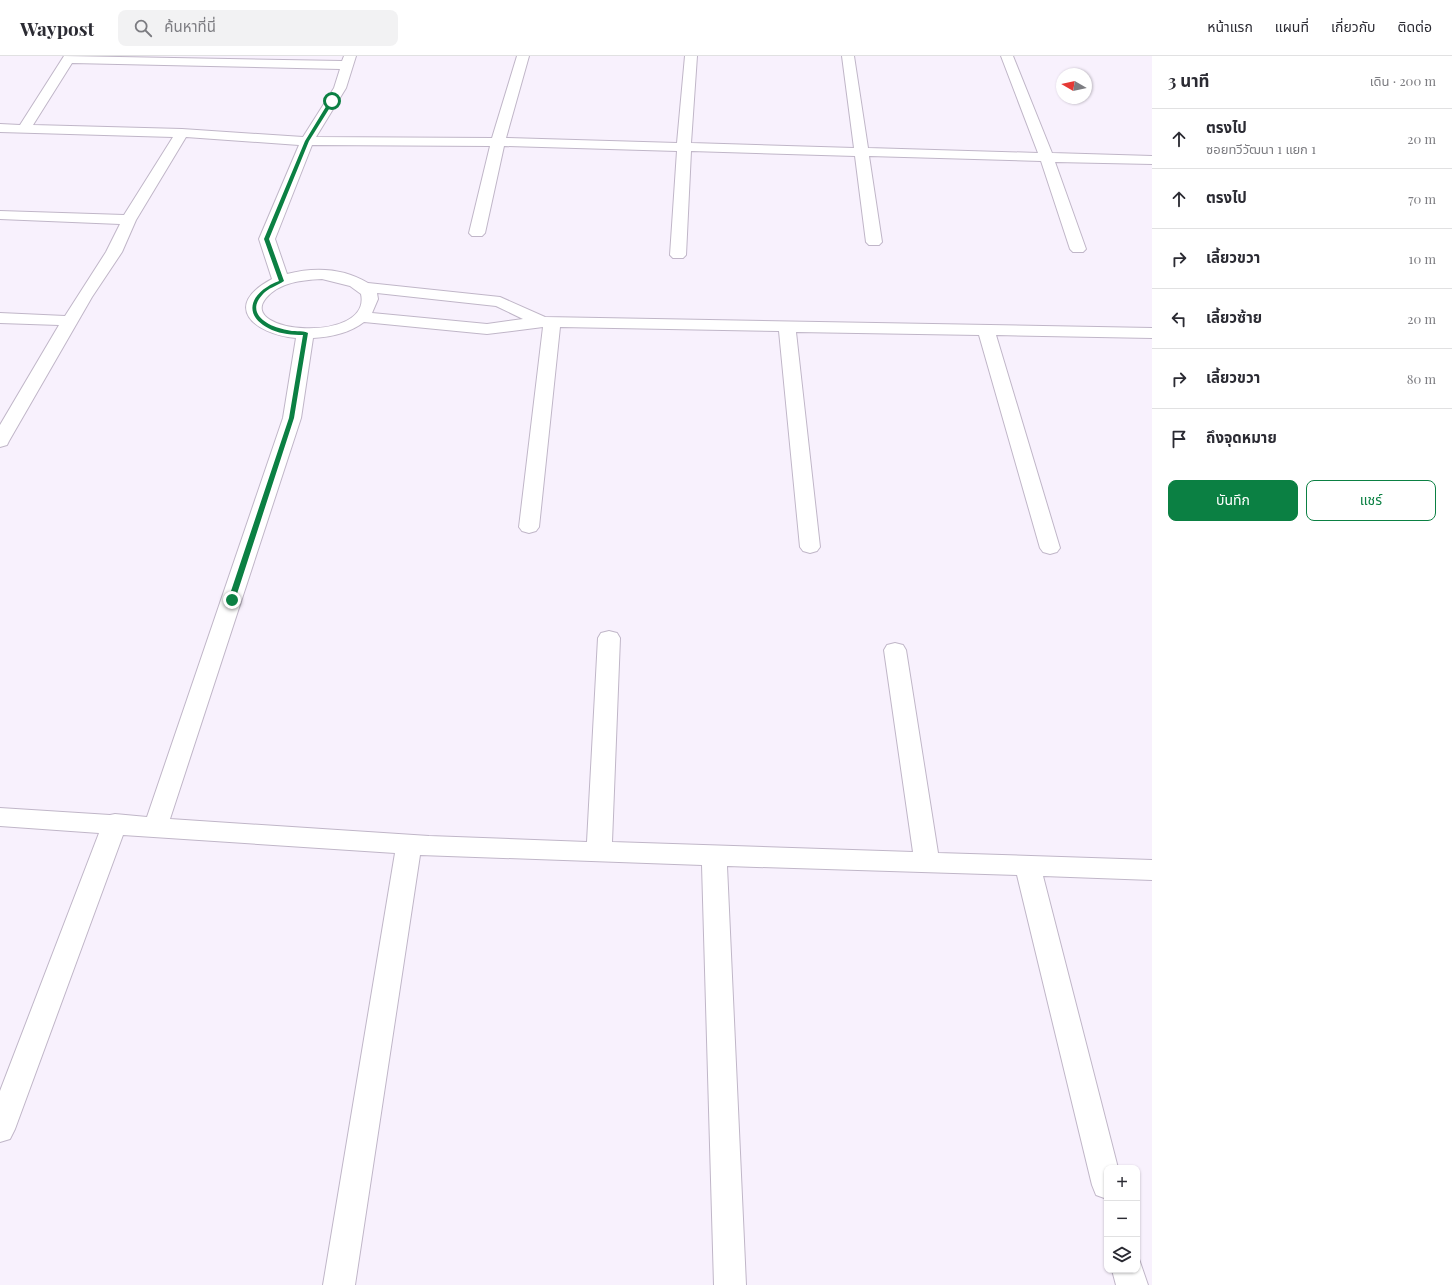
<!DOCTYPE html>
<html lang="th">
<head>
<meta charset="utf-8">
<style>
	:root { --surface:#fff; --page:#f2f2f3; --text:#2b2b33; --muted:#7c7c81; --line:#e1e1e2; --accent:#0b8043 }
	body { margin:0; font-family:"Playfair Display","Noto Sans Thai",serif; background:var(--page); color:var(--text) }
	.controls { position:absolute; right:12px; bottom:12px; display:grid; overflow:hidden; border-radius:8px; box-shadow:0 1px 3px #0004 }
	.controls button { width:36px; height:36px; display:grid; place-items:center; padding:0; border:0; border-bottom:1px solid var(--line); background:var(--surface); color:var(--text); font:20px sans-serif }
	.compass { position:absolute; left:1056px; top:12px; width:36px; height:36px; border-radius:50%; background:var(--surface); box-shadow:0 1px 3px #0004; rotate:279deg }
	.stop { position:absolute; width:12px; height:12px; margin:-9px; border:3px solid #0b8043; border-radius:50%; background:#fff }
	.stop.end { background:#0b8043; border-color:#fff; box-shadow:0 1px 4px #0008 }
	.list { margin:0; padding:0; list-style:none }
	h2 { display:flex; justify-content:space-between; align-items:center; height:52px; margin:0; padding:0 16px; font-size:17px }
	h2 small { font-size:13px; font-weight:400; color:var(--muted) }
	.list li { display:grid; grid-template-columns:26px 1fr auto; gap:12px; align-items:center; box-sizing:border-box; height:60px; padding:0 16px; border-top:1px solid var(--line) }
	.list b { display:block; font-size:15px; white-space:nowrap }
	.list p { margin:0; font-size:13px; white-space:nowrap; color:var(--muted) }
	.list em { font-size:13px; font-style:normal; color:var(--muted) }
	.actions { display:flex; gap:8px; padding:12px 16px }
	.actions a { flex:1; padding:9px 0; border:1px solid var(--accent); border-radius:8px; text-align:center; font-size:14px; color:var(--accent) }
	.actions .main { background:var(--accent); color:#fff }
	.icon { flex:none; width:22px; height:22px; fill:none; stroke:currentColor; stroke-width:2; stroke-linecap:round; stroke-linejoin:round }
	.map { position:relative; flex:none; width:1152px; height:1229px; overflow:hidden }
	header { display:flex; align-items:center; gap:24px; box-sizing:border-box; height:56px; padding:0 20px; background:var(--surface); border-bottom:1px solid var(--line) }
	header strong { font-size:19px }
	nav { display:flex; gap:22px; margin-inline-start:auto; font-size:14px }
	.search { width:280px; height:36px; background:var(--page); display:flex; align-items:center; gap:10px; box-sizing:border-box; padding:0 14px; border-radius:8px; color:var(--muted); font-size:15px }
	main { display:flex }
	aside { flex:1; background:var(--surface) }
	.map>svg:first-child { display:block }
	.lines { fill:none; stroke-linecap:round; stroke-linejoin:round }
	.minor-casing { stroke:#c0b6c8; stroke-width:2 }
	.minor { fill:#fff; fill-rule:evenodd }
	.route { fill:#0b8043 }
</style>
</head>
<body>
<header>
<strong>Waypost</strong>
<div class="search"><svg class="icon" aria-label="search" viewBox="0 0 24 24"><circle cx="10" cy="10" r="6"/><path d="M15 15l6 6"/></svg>ค้นหาที่นี่</div>
<nav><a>หน้าแรก</a><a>แผนที่</a><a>เกี่ยวกับ</a><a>ติดต่อ</a></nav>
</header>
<main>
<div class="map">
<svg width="1152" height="1229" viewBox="0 0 1152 1229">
	<rect width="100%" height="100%" fill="#f8f1fd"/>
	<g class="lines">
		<defs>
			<g id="minor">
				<path d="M64 0 342 5 344 0H356L346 32 316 81 492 82 517 0H529L506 82 677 87 685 0H697L691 87 854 92 842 0H854L868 92 1038 97 1001 0H1013L1052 97 1152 100V108L1055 106 1086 193 1083 196H1073L1070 193 1041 105 869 100 882 186 879 189H869L866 186 855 100 691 95 686 199 683 202H673L670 199 677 95 504 90 485 177 482 180H472L469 177 490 90 312 89 275 183 287 218C314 211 343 212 368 227L500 241 545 261 1152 272V282L996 279 1060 492 1057 496 1050 498 1043 496 1040 492 979 279 796 276 820 491 817 495 810 497 803 495 800 491 779 275 560 271 539 471 536 475 529 477 522 475 519 471 543 271 487 278 364 266C350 277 330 281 313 282L301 362 170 763 429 780 587 786 598 582 601 577 609 575 617 577 620 582 612 786 913 796 884 594 887 589 895 587 903 589 906 594 938 797 1152 804V824L1043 820 1118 1112H1107V1143L1096 1139 1092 1129 1017 819 727 810 746 1229H714L702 809 420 799 355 1229H323L395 797 123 779 15 1073 10 1083 0 1086V1035L99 777 0 770V752L110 759 115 758 147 761 283 362 296 282C254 278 221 250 272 223L259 183 299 89 186 81 136 164 122 196 92 241 9 385 7 389 0 391V369L59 269 0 267V257L65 260 106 196 120 168 0 163V155L124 159 173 81 0 76V68L20 69ZM72 7 340 13 334 32 303 81 182 73 33 69ZM322 223 350 230 361 238C372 288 236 278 266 242 280 226 302 224 322 223ZM377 237 496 250 523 263 487 268 372 257 378 243Z"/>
				<polygon points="1137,1202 1139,1203 1148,1229 1116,1229 1112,1214 1137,1214"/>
			</g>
		</defs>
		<!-- minor casing -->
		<use href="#minor" class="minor-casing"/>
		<!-- minor -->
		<use href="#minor" class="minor"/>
	</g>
	<!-- route -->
	<path class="route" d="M330 44 334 45 309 85 269 183 284 225C277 230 268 232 263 238 244 258 269 271 287 274 293 276 302 274 308 277L294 362 235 544 232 546 228 544 289 362 303 279C293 279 281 278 272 274 239 259 252 235 279 225L264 183 305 85Z"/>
</svg>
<div class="controls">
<button>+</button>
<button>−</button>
<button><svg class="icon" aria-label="layers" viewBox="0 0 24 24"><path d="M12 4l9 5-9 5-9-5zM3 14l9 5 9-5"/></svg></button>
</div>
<svg class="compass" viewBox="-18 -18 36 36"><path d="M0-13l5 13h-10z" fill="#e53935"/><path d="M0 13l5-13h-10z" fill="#7c7c81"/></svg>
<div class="stop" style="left:332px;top:45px"></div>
<div class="stop end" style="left:232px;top:544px"></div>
</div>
<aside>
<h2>3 นาที<small>เดิน · 200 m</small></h2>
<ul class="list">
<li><svg class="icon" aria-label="ahead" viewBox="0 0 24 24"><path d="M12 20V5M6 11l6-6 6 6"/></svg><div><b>ตรงไป</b><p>ซอยทวีวัฒนา 1 แยก 1</p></div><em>20 m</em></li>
<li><svg class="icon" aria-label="ahead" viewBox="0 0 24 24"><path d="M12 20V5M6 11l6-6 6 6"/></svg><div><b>ตรงไป</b></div><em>70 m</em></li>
<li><svg class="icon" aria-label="right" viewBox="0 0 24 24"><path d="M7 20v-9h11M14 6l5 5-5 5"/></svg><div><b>เลี้ยวขวา</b></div><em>10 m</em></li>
<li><svg class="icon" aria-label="left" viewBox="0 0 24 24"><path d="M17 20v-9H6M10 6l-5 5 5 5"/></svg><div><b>เลี้ยวซ้าย</b></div><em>20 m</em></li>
<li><svg class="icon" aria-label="right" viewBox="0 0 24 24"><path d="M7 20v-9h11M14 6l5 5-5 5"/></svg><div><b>เลี้ยวขวา</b></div><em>80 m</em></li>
<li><svg class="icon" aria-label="arrive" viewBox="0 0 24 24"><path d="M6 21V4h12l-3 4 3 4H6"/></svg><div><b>ถึงจุดหมาย</b></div></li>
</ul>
<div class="actions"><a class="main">บันทึก</a><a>แชร์</a></div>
</aside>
</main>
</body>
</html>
